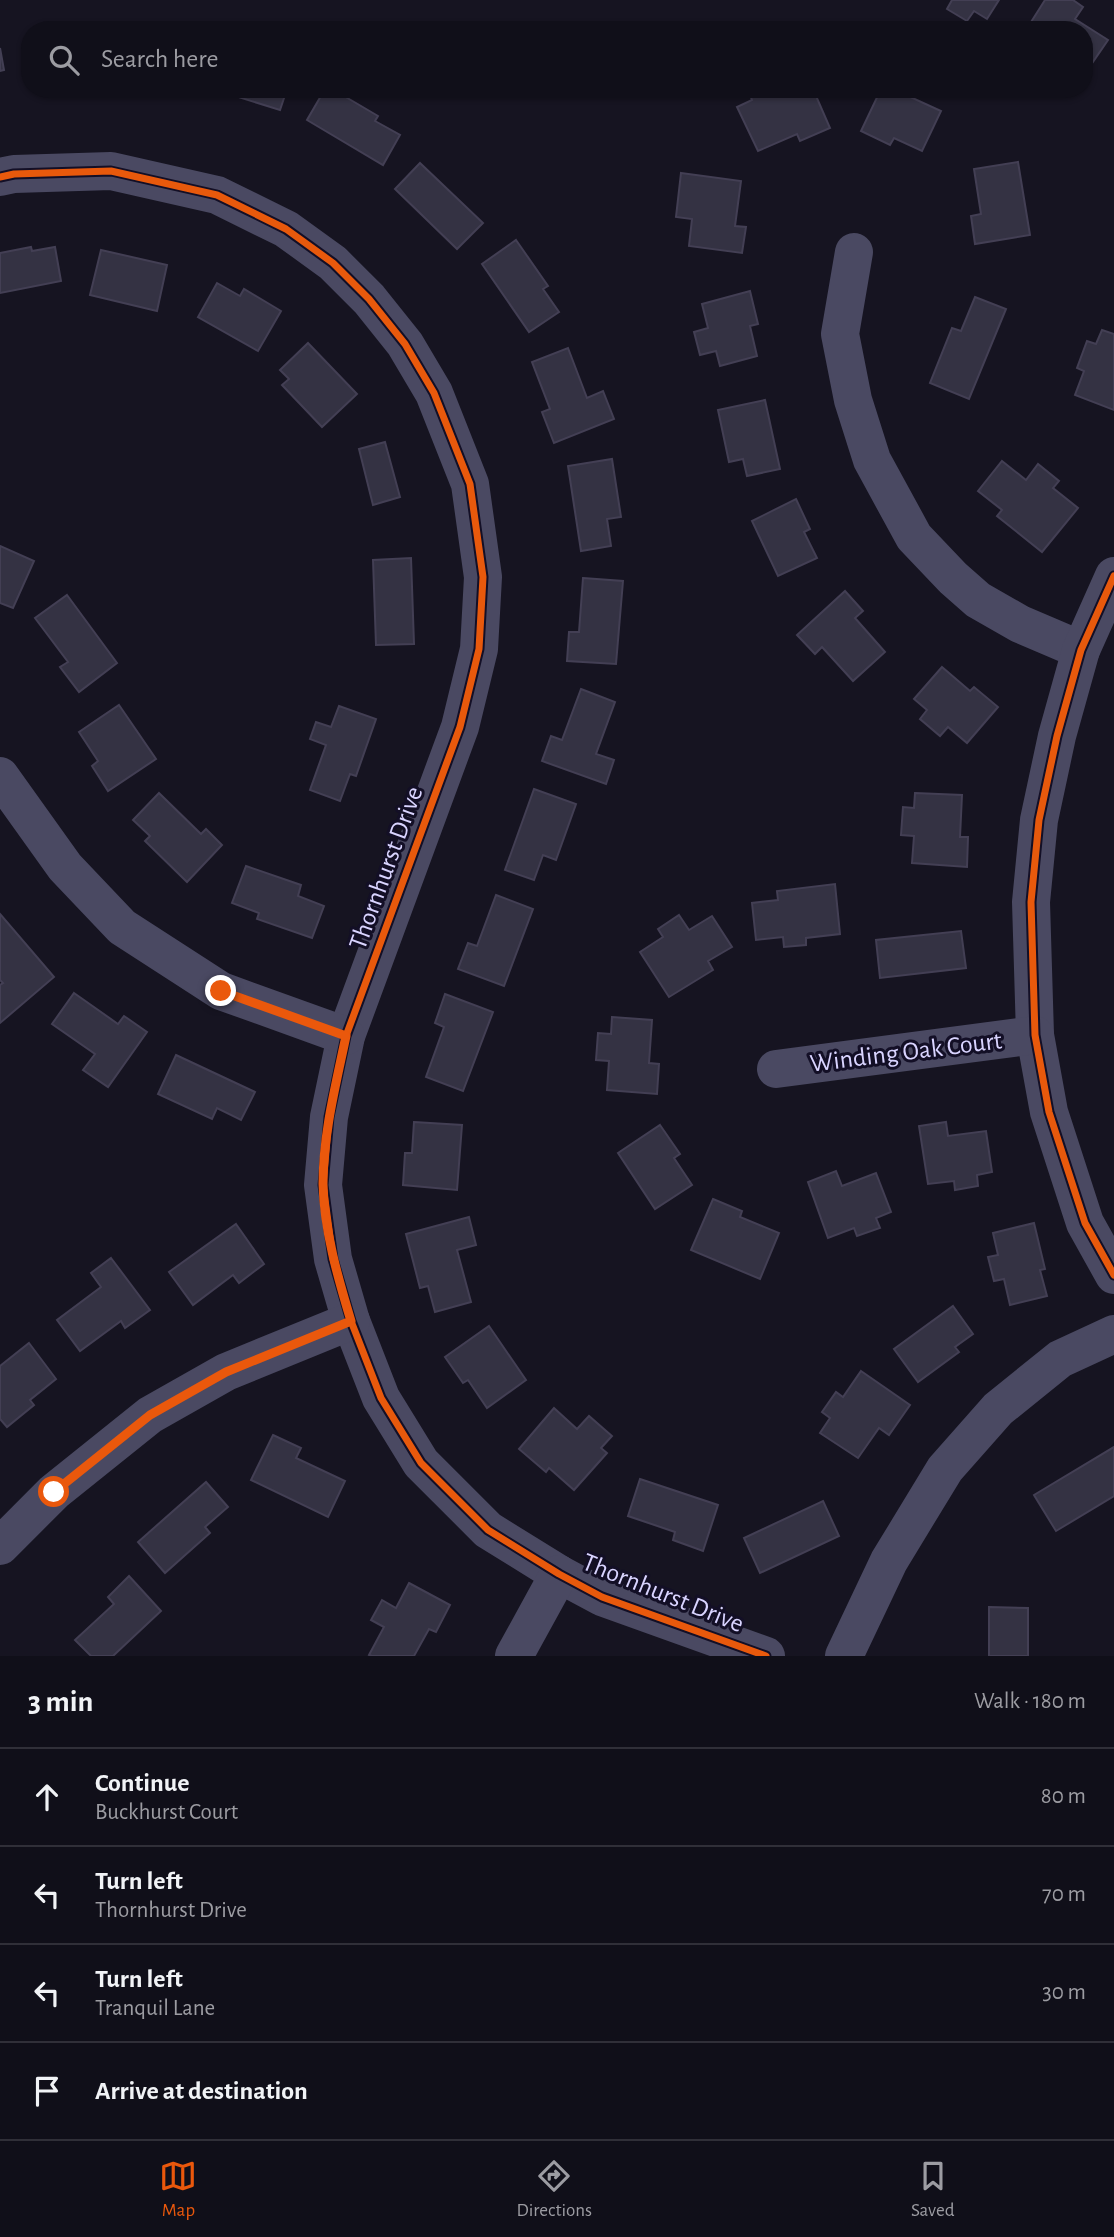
<!DOCTYPE html>
<html lang="en">
<head>
<meta charset="utf-8">
<style>
	:root { --surface:#100f19; --page:#1e1d26; --text:#f1f3f6; --muted:#9c9ca2; --line:#302f38; --accent:#ea580c }
	body { margin:0; font-family:"Alegreya Sans",sans-serif; background:var(--page); color:var(--text) }
	.stop { position:absolute; width:21px; height:21px; margin:-16px; border:5px solid #ea580c; border-radius:50%; background:#fff }
	.stop.end { background:#ea580c; border-color:#fff; box-shadow:0 2px 7px #0008 }
	.list { margin:0; padding:0; list-style:none }
	h2 { display:flex; justify-content:space-between; align-items:center; height:91px; margin:0; padding:0 28px; font-size:30px }
	h2 small { font-size:23px; font-weight:400; color:var(--muted) }
	.list li { display:grid; grid-template-columns:46px 1fr auto; gap:21px; align-items:center; box-sizing:border-box; height:98px; padding:0 28px; border-top:2px solid var(--line) }
	.list b { display:block; font-size:26px; white-space:nowrap }
	.list p { margin:0; font-size:23px; white-space:nowrap; color:var(--muted) }
	.list em { font-size:23px; font-style:normal; color:var(--muted) }
	.icon { flex:none; width:38px; height:38px; fill:none; stroke:currentColor; stroke-width:2; stroke-linecap:round; stroke-linejoin:round }
	.map { position:relative; flex:none; width:1114px; height:1656px; overflow:hidden }
	.search { position:absolute; background:var(--surface); box-shadow:0 2px 5px #0004; left:21px; right:21px; top:21px; height:77px; display:flex; align-items:center; gap:18px; box-sizing:border-box; padding:0 24px; border-radius:28px; color:var(--muted); font-size:26px }
	.sheet { height:483px; background:var(--surface) }
	nav { display:flex; justify-content:space-around; align-items:center; box-sizing:border-box; height:98px; border-top:2px solid var(--line); background:var(--surface); font-size:19px; color:var(--muted) }
	nav a { display:grid; justify-items:center; gap:4px }
	nav .on { color:var(--accent) }
	.map>svg:first-child { display:block }
	.building { fill:#343243; stroke:#433f54; stroke-width:2 }
	.lines { fill:none; stroke-linecap:round; stroke-linejoin:round }
	.minor { stroke:#4a4962; stroke-width:38 }
	.cycleway-casing { stroke:#130f26; stroke-width:11 }
	.cycleway { stroke:#e8590c; stroke-width:7 }
	.route { stroke:#ea580c; stroke-width:9 }
	.labels { text-anchor:middle; dominant-baseline:central; stroke-width:6; stroke-linejoin:round; paint-order:stroke }
	.street-label { font-size:26px; fill:#d9d4ff; stroke:#130f26 }
</style>
</head>
<body>
<div class="map">
<svg width="1114" height="1656" viewBox="0 0 1114 1656">
	<rect width="100%" height="100%" fill="#161421"/>
	<!-- building -->
	<g class="building">
		<polygon points="952,0 999,0 987,19 974,11 967,21 947,9"/>
		<polygon points="1045,0 1073,0 1083,7 1075,19 1108,40 1084,75 1084,30 1026,30"/>
		<polygon points="0,48 4,70 0,71"/>
		<polygon points="213,89 287,89 280,110"/>
		<polygon points="325,89 332,89 378,116 375,121 400,135 383,165 307,120"/>
		<polygon points="750,89 813,89 830,128 800,141 797,134 758,151 737,107 752,100 748,90"/>
		<polygon points="881,89 893,89 941,111 922,151 894,138 890,145 861,131"/>
		<polygon points="1018,162 1030,235 975,244 971,216 981,214 974,169"/>
		<polygon points="420,163 483,223 457,249 395,189"/>
		<polygon points="681,173 741,181 735,226 746,227 742,253 689,246 692,219 676,217"/>
		<polygon points="516,240 548,286 543,289 559,312 529,332 482,264"/>
		<polygon points="31,247 32,251 55,247 61,281 0,293 0,253"/>
		<polygon points="101,250 167,265 157,311 90,295"/>
		<polygon points="217,283 240,296 244,289 281,311 258,351 198,317"/>
		<polygon points="750,291 758,324 750,326 757,356 720,366 716,351 700,355 694,332 708,328 702,304"/>
		<polygon points="975,297 1006,309 969,399 930,383 952,328 961,331"/>
		<polygon points="1102,330 1114,334 1114,410 1075,395 1084,371 1077,368 1087,341 1096,344"/>
		<polygon points="308,343 357,394 322,427 282,385 289,379 280,370"/>
		<polygon points="568,348 587,398 603,391 614,419 554,443 542,412 550,409 532,362"/>
		<polygon points="765,400 780,469 747,476 743,459 729,462 718,410"/>
		<polygon points="385,442 400,497 373,505 359,449"/>
		<polygon points="612,459 621,517 607,519 611,546 581,551 568,466"/>
		<polygon points="1002,461 1026,480 1038,464 1059,481 1053,488 1078,508 1042,552 997,516 1002,510 978,491"/>
		<polygon points="796,499 810,529 804,532 817,558 778,576 752,521"/>
		<polygon points="0,546 34,561 13,608 0,603"/>
		<polygon points="411,558 414,644 376,645 373,560"/>
		<polygon points="583,578 623,581 616,664 567,661 569,632 579,632"/>
		<polygon points="845,591 863,611 855,618 885,652 853,681 822,647 815,654 797,635"/>
		<polygon points="67,595 117,663 79,692 60,667 68,662 35,618"/>
		<polygon points="942,667 970,691 974,687 998,707 967,743 948,727 940,736 920,719 927,710 914,699"/>
		<polygon points="581,689 615,702 596,754 614,760 606,784 542,761 551,736 562,740"/>
		<polygon points="119,705 156,759 108,791 92,766 98,761 79,732"/>
		<polygon points="339,706 376,719 356,776 350,774 340,801 310,790 326,745 310,739 316,722 331,727"/>
		<polygon points="534,789 576,804 556,860 543,855 534,880 505,870"/>
		<polygon points="159,793 201,834 206,829 222,845 187,882 145,841 150,836 133,820"/>
		<polygon points="915,793 962,795 960,837 968,837 967,867 912,863 914,836 901,835 903,807 914,808"/>
		<polygon points="246,866 301,885 298,896 324,906 312,938 257,919 259,913 232,903"/>
		<polygon points="835,884 840,934 806,938 806,945 784,947 783,937 756,940 752,903 778,900 777,891"/>
		<polygon points="496,895 533,909 504,986 458,969 468,943 477,946"/>
		<polygon points="0,914 54,977 0,1023 0,985 3,983 0,980"/>
		<polygon points="679,915 689,930 712,916 732,947 708,961 713,970 669,997 640,952 663,937 658,929"/>
		<polygon points="961,931 966,968 880,978 876,940"/>
		<polygon points="74,993 118,1024 124,1016 147,1032 108,1087 83,1070 95,1054 52,1024"/>
		<polygon points="445,994 493,1012 463,1091 426,1077 444,1027 435,1023"/>
		<polygon points="612,1017 652,1020 649,1063 659,1064 657,1094 607,1090 609,1061 596,1060 598,1033 611,1034"/>
		<polygon points="176,1055 255,1092 241,1120 217,1108 212,1119 158,1094"/>
		<polygon points="414,1122 462,1125 457,1190 403,1185 405,1153 412,1153"/>
		<polygon points="946,1122 948,1136 986,1131 992,1172 977,1175 978,1186 955,1190 954,1181 928,1184 919,1126"/>
		<polygon points="660,1125 680,1154 674,1158 692,1185 655,1209 618,1153"/>
		<polygon points="836,1171 842,1186 876,1173 891,1212 876,1218 880,1228 857,1236 854,1228 828,1238 808,1182"/>
		<polygon points="713,1199 742,1211 740,1217 779,1233 760,1279 691,1250"/>
		<polygon points="469,1217 476,1245 457,1250 471,1302 435,1312 428,1286 420,1288 406,1234"/>
		<polygon points="1034,1223 1045,1269 1040,1270 1047,1296 1010,1305 1004,1279 994,1281 988,1257 998,1255 993,1233"/>
		<polygon points="236,1224 264,1264 239,1283 233,1275 193,1305 169,1272"/>
		<polygon points="111,1258 150,1310 125,1328 121,1321 80,1351 57,1320 101,1287 91,1273"/>
		<polygon points="953,1306 973,1334 955,1347 959,1352 918,1382 894,1349"/>
		<polygon points="489,1326 526,1380 487,1408 468,1380 463,1383 445,1357"/>
		<polygon points="29,1343 56,1379 30,1400 34,1405 7,1427 0,1419 0,1366"/>
		<polygon points="861,1371 910,1405 889,1435 879,1428 858,1458 820,1433 830,1418 822,1412 836,1392 843,1397"/>
		<polygon points="554,1408 577,1429 589,1416 612,1436 601,1448 607,1453 574,1490 549,1468 546,1472 519,1449"/>
		<polygon points="273,1435 301,1448 296,1458 345,1481 328,1517 251,1480"/>
		<polygon points="1114,1447 1114,1496 1056,1531 1034,1495"/>
		<polygon points="640,1479 718,1505 703,1551 673,1540 675,1532 628,1516"/>
		<polygon points="206,1482 228,1507 205,1527 210,1533 165,1573 138,1542"/>
		<polygon points="823,1501 839,1536 760,1573 744,1538"/>
		<polygon points="129,1576 161,1611 113,1656 91,1656 75,1640 114,1604 108,1597"/>
		<polygon points="409,1583 450,1605 436,1632 429,1629 414,1656 372,1656 369,1655 384,1627 371,1620 382,1600 396,1608"/>
		<polygon points="989,1607 1028,1608 1028,1656 989,1656"/>
	</g>
	<g class="lines">
		<!-- minor -->
		<g class="minor">
			<polyline points="0,177 14,174 111,171 217,195 286,229 333,263 369,299 405,344 434,393 470,484 483,577 479,649 460,727 346,1036 329,1117 323,1185 333,1259 351,1321 381,1398 421,1463 488,1530 559,1574 602,1597 766,1656"/>
			<polyline points="854,252 840,334 853,400 872,460 914,537 953,578 978,600 1020,624 1081,650"/>
			<polyline points="1114,576 1081,650 1057,736 1039,820 1031,902 1035,1035 1049,1112 1085,1223 1114,1275"/>
			<polyline points="0,776 65,867 122,927 221,991 346,1036"/>
			<polyline points="776,1069 1035,1035"/>
			<polyline points="0,1546 54,1492 150,1415 226,1372 351,1321"/>
			<polyline points="514,1656 559,1574"/>
			<polyline points="844,1656 889,1561 945,1469 998,1409 1060,1359 1114,1334"/>
		</g>
		<defs>
			<g id="cycleway">
				<polyline points="0,177 14,174 111,171 217,195 286,229 333,263 369,299 405,344 434,393 470,484 483,577 479,649 460,727 346,1036 329,1117 323,1185 333,1259 351,1321 381,1398 421,1463 488,1530 559,1574 602,1597 766,1656"/>
				<polyline points="1114,576 1081,650 1057,736 1039,820 1031,902 1035,1035 1049,1112 1085,1223 1114,1275"/>
			</g>
		</defs>
		<!-- cycleway casing -->
		<use href="#cycleway" class="cycleway-casing"/>
		<!-- cycleway -->
		<use href="#cycleway" class="cycleway"/>
	</g>
	<g class="lines">
		<!-- route -->
		<path class="route" d="M54 1492 150 1415 226 1372 351 1321C338 1278 324 1230 323 1184 323 1134 336 1084 346 1036L221 991"/>
	</g>
	<g class="labels">
		<!-- street labels -->
		<g class="street-label">
			<text transform="translate(386 868) rotate(-70)">Thornhurst Drive</text>
			<text transform="translate(906 1052) rotate(-7)">Winding Oak Court</text>
			<text transform="translate(663 1593) rotate(22)">Thornhurst Drive</text>
		</g>
	</g>
</svg>
<div class="stop" style="left:54px;top:1492px"></div>
<div class="stop end" style="left:221px;top:991px"></div>
<div class="search"><svg class="icon" aria-label="search" viewBox="0 0 24 24"><circle cx="10" cy="10" r="6"/><path d="M15 15l6 6"/></svg>Search here</div>
</div>
<section class="sheet">
<h2>3 min<small>Walk · 180 m</small></h2>
<ul class="list">
<li><svg class="icon" aria-label="ahead" viewBox="0 0 24 24"><path d="M12 20V5M6 11l6-6 6 6"/></svg><div><b>Continue</b><p>Buckhurst Court</p></div><em>80 m</em></li>
<li><svg class="icon" aria-label="left" viewBox="0 0 24 24"><path d="M17 20v-9H6M10 6l-5 5 5 5"/></svg><div><b>Turn left</b><p>Thornhurst Drive</p></div><em>70 m</em></li>
<li><svg class="icon" aria-label="left" viewBox="0 0 24 24"><path d="M17 20v-9H6M10 6l-5 5 5 5"/></svg><div><b>Turn left</b><p>Tranquil Lane</p></div><em>30 m</em></li>
<li><svg class="icon" aria-label="arrive" viewBox="0 0 24 24"><path d="M6 21V4h12l-3 4 3 4H6"/></svg><div><b>Arrive at destination</b></div></li>
</ul>
</section>
<nav>
<a class="on"><svg class="icon" aria-label="map" viewBox="0 0 24 24"><path d="M3 6l6-2 6 2 6-2v14l-6 2-6-2-6 2zM9 4v14M15 6v14"/></svg>Map</a>
<a><svg class="icon" aria-label="directions" viewBox="0 0 24 24"><path d="M12 3l9 9-9 9-9-9zM9 14v-3h6M13 9l2 2-2 2"/></svg>Directions</a>
<a><svg class="icon" aria-label="saved" viewBox="0 0 24 24"><path d="M7 4h10v16l-5-4-5 4z"/></svg>Saved</a>
</nav>
</body>
</html>
